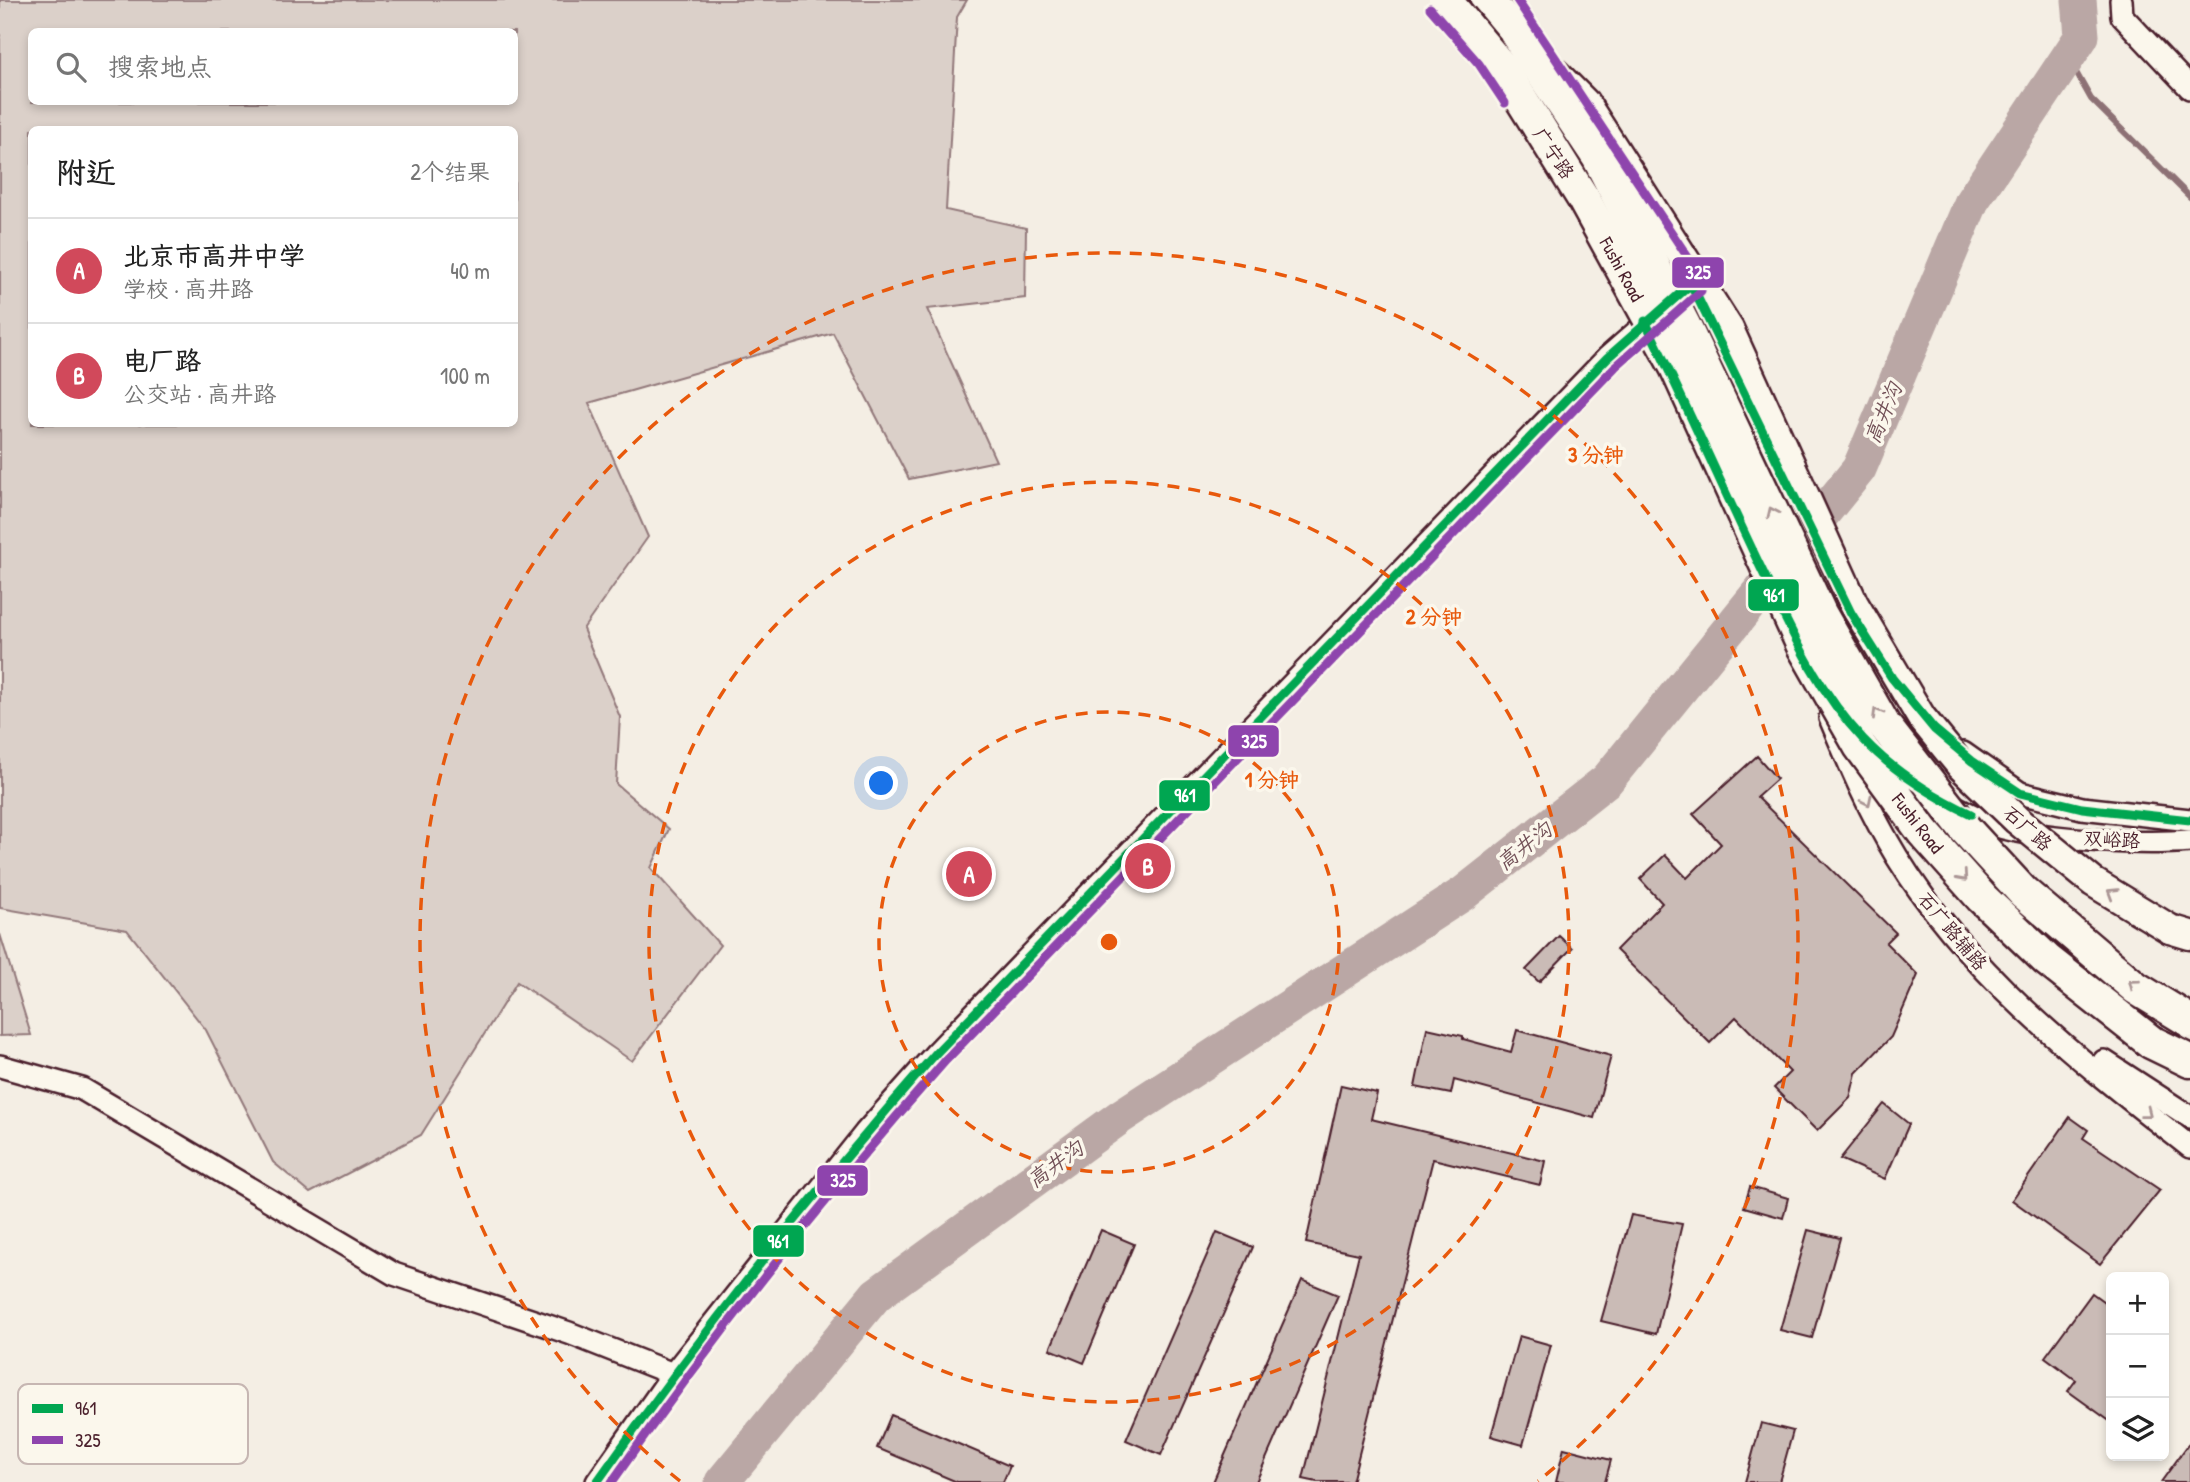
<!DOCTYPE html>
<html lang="zh">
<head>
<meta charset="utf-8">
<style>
	:root { --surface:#fff; --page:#f6f6f6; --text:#222; --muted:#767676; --line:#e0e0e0; --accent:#d1495b }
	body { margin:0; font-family:"Patrick Hand","LXGW WenKai TC",sans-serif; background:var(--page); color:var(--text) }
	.controls { position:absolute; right:21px; bottom:21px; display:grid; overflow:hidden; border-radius:10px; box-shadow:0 4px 10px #0003 }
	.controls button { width:63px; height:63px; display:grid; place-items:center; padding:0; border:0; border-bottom:2px solid var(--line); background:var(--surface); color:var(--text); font:35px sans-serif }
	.you { position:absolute; left:882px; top:784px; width:24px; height:24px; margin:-18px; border:5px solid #fff; border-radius:50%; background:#1a73e8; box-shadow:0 0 0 10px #1a73e833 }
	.badge { display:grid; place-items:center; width:46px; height:46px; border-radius:50%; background:var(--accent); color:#fff; font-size:23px; font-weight:700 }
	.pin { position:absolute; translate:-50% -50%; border:4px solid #fff; box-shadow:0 2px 7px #0006 }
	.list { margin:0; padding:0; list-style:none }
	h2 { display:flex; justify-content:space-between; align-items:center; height:91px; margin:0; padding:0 28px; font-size:30px }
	h2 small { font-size:23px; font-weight:400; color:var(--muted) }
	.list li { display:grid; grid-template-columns:46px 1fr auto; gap:21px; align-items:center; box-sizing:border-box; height:105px; padding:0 28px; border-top:2px solid var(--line) }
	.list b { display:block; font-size:26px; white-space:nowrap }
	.list p { margin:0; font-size:23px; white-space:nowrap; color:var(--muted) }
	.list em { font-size:23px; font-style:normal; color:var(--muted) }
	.icon { flex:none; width:38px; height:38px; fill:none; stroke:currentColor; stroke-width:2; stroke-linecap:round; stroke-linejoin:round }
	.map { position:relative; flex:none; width:2190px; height:1482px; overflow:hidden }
	.search { position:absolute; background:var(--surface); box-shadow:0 4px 10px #0003; left:28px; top:28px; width:490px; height:77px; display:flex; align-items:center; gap:18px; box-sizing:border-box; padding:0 24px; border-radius:10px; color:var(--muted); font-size:26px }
	.panel { position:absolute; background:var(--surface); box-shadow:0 4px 10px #0003; left:28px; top:126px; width:490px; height:301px; border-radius:10px }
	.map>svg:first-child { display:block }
	.green { fill:#dbd0c9; stroke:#92787a; stroke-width:2; fill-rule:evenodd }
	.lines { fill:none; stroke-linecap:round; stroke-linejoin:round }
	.stream { stroke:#8d7174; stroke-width:6 }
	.river { stroke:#baa7a5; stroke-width:35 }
	.building { fill:#cabbb6; stroke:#4a1f2b; stroke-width:2 }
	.minor-casing { stroke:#4a1f2b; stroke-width:26 }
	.major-casing { stroke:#4a1f2b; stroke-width:33 }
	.highway-casing { stroke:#4a1f2b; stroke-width:37 }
	.minor { stroke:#fbf7ec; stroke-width:21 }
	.major { stroke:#fbf7ec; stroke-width:28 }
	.highway { stroke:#fbf7ec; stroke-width:32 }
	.major-bridge-casing { stroke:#4a1f2b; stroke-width:33; stroke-linecap:butt }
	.highway-bridge-casing { stroke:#4a1f2b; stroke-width:37; stroke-linecap:butt }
	.major-bridge { stroke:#fbf7ec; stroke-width:28 }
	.highway-bridge { stroke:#fbf7ec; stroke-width:32 }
	.bus-1-casing { stroke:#fbf7ec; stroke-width:14 }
	.bus-2-casing { stroke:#fbf7ec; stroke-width:14 }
	.bus-1 { stroke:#00a651; stroke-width:9 }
	.bus-2 { stroke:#8e44ad; stroke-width:9 }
	.oneway { stroke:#ab9695 }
	.ring { fill:none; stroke:#e8590c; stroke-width:3.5; stroke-dasharray:12 9 }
	.labels { text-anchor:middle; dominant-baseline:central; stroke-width:7; stroke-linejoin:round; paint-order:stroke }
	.street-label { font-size:19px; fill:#4a1f2b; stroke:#fbf7ec }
	.water-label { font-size:21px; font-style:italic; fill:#714f56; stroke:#fbf7ec }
	.key { fill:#fbf7ec; stroke:#c6b6b2; stroke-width:2 }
	.key-label { font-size:19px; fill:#4a1f2b }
	.centre { fill:#e8590c; stroke:#fbf7ec; stroke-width:3.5 }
	.ring-label { font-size:21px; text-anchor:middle; font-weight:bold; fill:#e8590c; stroke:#fbf7ec; stroke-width:7; stroke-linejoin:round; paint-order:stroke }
	.line-badge { stroke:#fbf7ec; stroke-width:2.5 }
	.badge-label { font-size:19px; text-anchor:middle; font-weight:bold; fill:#fff }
</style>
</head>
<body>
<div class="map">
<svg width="2190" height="1482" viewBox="0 0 2190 1482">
	<rect width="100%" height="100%" fill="#f4eee4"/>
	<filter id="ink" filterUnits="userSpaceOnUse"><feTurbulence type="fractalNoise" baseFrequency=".0143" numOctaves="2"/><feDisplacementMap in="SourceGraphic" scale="14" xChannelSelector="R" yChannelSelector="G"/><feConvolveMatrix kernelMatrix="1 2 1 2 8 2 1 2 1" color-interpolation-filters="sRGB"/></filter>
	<g filter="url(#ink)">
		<!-- green -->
		<g class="green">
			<path d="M0 0H967L957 17 946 210 1026 228 1025 298 927 309 996 461 909 479 833 333 589 403 648 537 583 629 620 717 616 784 669 829 651 868 720 945 632 1061 517 982 421 1135 310 1193 273 1162 206 1030 127 930 0 908ZM32 32H514V102H32ZM32 130H514V424H32Z"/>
			<polygon points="0,934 31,1035 0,1036"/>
		</g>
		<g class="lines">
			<!-- stream -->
			<polyline class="stream" points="2068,58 2091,99 2190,197"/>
			<!-- river -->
			<polyline class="river" points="722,1482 876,1295 1120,1117 1464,893 1607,780 1859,469 1972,201 2082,36 2079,0"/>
		</g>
		<!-- building -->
		<g class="building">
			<polygon points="1757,756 1777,779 1757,797 1896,933 1886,943 1918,975 1891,1037 1856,1073 1850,1098 1817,1131 1774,1088 1790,1072 1736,1017 1710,1043 1616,950 1662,903 1640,879 1665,855 1687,878 1721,844 1693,814"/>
			<polygon points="1559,936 1572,948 1539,982 1526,970"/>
			<polygon points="1427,1028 1463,1036 1463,1039 1511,1052 1517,1030 1611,1056 1594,1118 1454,1080 1451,1094 1415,1087"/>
			<polygon points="1341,1085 1377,1093 1371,1119 1545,1161 1540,1185 1433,1159 1352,1482 1317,1482 1303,1479 1359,1254 1306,1243"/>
			<polygon points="1884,1104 1909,1124 1885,1179 1840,1159"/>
			<polygon points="2070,1117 2088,1130 2083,1138 2160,1190 2100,1264 2012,1200"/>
			<polygon points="1750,1187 1788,1198 1783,1218 1744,1207"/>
			<polygon points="1631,1215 1682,1224 1656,1334 1601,1321"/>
			<polygon points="1101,1230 1134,1244 1084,1363 1050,1349"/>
			<polygon points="1808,1230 1840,1238 1812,1338 1780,1330"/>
			<polygon points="1217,1232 1253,1247 1161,1455 1126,1440"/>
			<polygon points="1302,1280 1338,1295 1256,1482 1213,1482"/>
			<polygon points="2092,1293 2111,1307 2111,1422 2068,1391 2076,1380 2045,1357"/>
			<polygon points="1519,1336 1551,1345 1523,1445 1491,1436"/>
			<polygon points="891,1415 1010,1466 1003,1482 957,1482 877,1448"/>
			<polygon points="1761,1423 1793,1431 1779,1482 1745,1482"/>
			<polygon points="2190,1442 2190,1482 2161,1482"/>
			<polygon points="1564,1448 1611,1460 1605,1482 1556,1482"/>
		</g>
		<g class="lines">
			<defs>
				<g id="minor">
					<polyline points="2121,0 2122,16 2190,88"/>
					<path d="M1830 718C1850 766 1870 813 1897 857 1971 977 2081 1061 2190 1147"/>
					<polyline points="1963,753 2020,793 2082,808 2190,820"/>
					<path d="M1950 804C1964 811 1979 819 1994 825 2038 840 2142 845 2190 841"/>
					<polyline points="2104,1061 2190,1117"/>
					<polyline points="0,1066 82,1089 394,1274 569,1333 673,1374"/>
					<polyline points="597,1482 673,1374 865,1133 937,1052 1607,358 1691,284"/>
				</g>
				<polyline id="major" points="2170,929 2190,935"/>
				<g id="highway">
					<polyline points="1487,0 1517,35"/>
					<polyline points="2151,1042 2190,1061"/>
				</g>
			</defs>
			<!-- minor casing -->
			<use href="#minor" class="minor-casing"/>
			<!-- major casing -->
			<use href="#major" class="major-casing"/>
			<!-- highway casing -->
			<use href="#highway" class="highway-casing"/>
			<!-- minor -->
			<use href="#minor" class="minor"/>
			<!-- major -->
			<use href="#major" class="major"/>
			<!-- highway -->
			<use href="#highway" class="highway"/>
			<defs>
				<polyline id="major-bridge" points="1546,64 1585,103 1729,329 1854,604 1921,717 1961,766 2017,820 2093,882 2170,929"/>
				<g id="highway-bridge">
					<polyline points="1445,0 1502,68 1583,198 1676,367 1803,646 1860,746 1923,832 1982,898 2047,960 2151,1042"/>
					<polyline points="1517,35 1598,157 1685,327 1821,615 1884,725 1966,830 2023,892 2136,988 2190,1021"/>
				</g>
			</defs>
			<!-- major-bridge casing -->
			<use href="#major-bridge" class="major-bridge-casing"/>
			<!-- highway-bridge casing -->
			<use href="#highway-bridge" class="highway-bridge-casing"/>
			<!-- major-bridge -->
			<use href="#major-bridge" class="major-bridge"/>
			<!-- highway-bridge -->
			<use href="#highway-bridge" class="highway-bridge"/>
			<defs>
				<g id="bus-1">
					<path d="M1645 321C1685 402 1721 484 1760 566 1789 626 1816 689 1863 739 1893 771 1931 795 1971 814"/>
					<path d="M597 1482C702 1333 816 1189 937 1052L1607 358 1691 284 1851 613 1892 678 1934 729 1972 761 2020 793 2082 808 2190 820"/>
				</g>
				<g id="bus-2">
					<polyline points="1430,8 1479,64 1505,103"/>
					<path d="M612 1482C715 1335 827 1194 946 1060L1615 367 1701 291V277L1517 0"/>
				</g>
			</defs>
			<!-- bus-1 casing -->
			<use href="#bus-1" class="bus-1-casing"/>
			<!-- bus-2 casing -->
			<use href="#bus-2" class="bus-2-casing"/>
			<!-- bus-1 -->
			<use href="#bus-1" class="bus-1"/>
			<!-- bus-2 -->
			<use href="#bus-2" class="bus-2"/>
		</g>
		<!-- one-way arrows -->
		<defs><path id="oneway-chevron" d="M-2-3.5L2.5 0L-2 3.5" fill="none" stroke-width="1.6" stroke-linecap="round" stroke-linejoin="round" transform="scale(1.75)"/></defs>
		<g class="oneway">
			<use href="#oneway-chevron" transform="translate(1772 512) rotate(-115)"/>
			<use href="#oneway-chevron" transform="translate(1877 713) rotate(-120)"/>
			<use href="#oneway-chevron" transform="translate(1867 801) rotate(64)"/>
			<use href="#oneway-chevron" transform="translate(1963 877) rotate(48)"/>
			<use href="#oneway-chevron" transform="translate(2112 893) rotate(-148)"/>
			<use href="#oneway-chevron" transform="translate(2133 984) rotate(-143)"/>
			<use href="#oneway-chevron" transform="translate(2147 1113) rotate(38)"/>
		</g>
	</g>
	<!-- distance rings -->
	<g class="ring">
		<circle cx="1109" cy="942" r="230"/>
		<circle cx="1109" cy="942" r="460"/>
		<path d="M680 1481A689 689 0 1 1 1538 1481"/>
	</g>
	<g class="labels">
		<!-- street labels -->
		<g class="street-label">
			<text transform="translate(1554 153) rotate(56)">广宁路</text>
			<text transform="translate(1622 269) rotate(61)">Fushi Road</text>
			<text transform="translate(1918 823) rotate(52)">Fushi Road</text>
			<text transform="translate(2028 828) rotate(41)">石广路</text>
			<text transform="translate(2112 839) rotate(3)">双峪路</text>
			<text transform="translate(1953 931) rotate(50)">石广路辅路</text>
		</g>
		<!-- water labels -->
		<g class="water-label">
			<text transform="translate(1883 413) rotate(-67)">高井沟</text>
			<text transform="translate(1524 846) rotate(-38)">高井沟</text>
			<text transform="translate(1055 1164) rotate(-36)">高井沟</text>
		</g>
	</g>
	<!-- legend -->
	<rect x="18" y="1384" width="230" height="80" rx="10" class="key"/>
	<rect x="32" y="1404" width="31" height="9" fill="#00a651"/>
	<rect x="32" y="1436" width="31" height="8" fill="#8e44ad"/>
	<g class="key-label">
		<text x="75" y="1415">961</text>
		<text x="75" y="1447">325</text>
	</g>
	<circle cx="1109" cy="942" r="10" class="centre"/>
	<g class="ring-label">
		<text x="1596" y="462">3 分钟</text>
		<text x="1434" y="624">2 分钟</text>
		<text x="1272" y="787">1 分钟</text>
	</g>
	<g class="line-badge">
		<rect x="1671" y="256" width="54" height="33" rx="7" fill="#8e44ad"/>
		<rect x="1747" y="578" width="53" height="34" rx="7" fill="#00a651"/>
		<rect x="1227" y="724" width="53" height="34" rx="7" fill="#8e44ad"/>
		<rect x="1158" y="779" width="53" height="33" rx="7" fill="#00a651"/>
		<rect x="816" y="1164" width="53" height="33" rx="7" fill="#8e44ad"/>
		<rect x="752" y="1224" width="53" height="34" rx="7" fill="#00a651"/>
	</g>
	<g class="badge-label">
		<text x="1698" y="279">325</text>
		<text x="1774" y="602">961</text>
		<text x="1254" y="748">325</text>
		<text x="1185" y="802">961</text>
		<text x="843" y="1187">325</text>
		<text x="778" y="1248">961</text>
	</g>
</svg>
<div class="controls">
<button>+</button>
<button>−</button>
<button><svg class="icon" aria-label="layers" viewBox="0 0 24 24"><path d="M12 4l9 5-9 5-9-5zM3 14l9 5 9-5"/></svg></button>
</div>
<div class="you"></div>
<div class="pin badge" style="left:969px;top:874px">A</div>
<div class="pin badge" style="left:1148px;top:866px">B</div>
<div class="search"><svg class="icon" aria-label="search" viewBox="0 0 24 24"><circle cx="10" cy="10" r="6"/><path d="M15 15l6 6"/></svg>搜索地点</div>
<section class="panel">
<h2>附近<small>2个结果</small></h2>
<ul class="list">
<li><span class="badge">A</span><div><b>北京市高井中学</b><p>学校 · 高井路</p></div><em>40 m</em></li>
<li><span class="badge">B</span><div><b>电厂路</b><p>公交站 · 高井路</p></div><em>100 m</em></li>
</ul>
</section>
</div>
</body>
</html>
